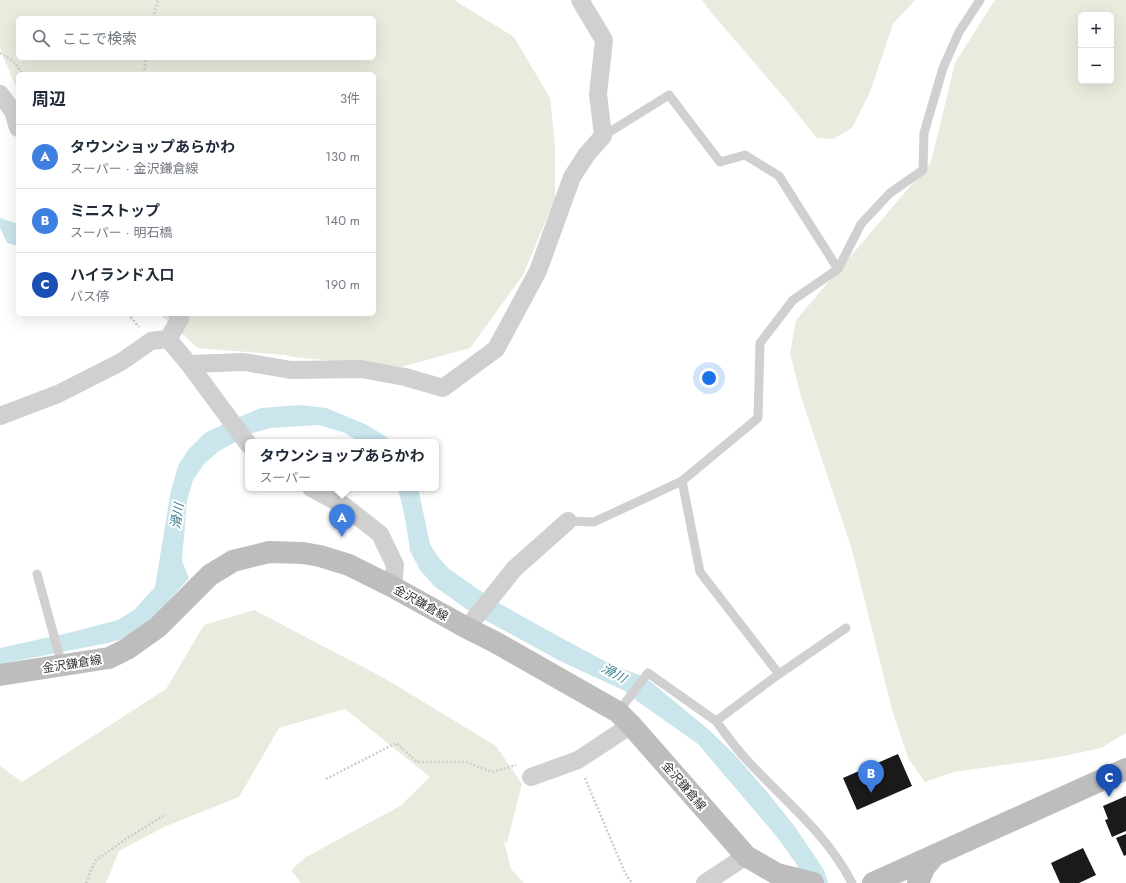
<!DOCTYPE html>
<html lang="ja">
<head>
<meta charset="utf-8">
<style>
	:root { --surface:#fff; --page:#f6f6f7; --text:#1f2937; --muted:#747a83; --line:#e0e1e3; --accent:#db2777 }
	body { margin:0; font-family:Jost,"Noto Sans JP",sans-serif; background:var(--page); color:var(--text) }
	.controls { position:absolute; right:12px; top:12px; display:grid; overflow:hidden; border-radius:6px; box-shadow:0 4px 16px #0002 }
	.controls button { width:36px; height:36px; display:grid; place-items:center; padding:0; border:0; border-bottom:1px solid var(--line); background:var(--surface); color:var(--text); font:20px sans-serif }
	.you { position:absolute; left:709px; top:378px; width:14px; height:14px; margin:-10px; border:3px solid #fff; border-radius:50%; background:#1a73e8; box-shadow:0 0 0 6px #1a73e833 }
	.badge { display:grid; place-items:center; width:26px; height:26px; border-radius:50%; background:var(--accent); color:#fff; font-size:13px; font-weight:700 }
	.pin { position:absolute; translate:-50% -33px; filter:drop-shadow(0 1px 2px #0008) }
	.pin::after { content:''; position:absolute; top:21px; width:14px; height:12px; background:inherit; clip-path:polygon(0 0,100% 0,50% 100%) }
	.popup { position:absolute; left:245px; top:439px; width:194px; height:52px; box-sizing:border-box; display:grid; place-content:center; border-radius:6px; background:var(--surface); filter:drop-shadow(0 1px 3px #0005); font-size:13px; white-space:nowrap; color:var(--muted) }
	.popup b { font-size:15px; color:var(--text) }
	.popup::after { content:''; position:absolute; left:50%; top:100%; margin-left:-8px; border:8px solid transparent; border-top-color:var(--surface) }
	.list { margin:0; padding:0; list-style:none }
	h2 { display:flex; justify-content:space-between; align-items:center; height:52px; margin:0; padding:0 16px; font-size:17px }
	h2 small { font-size:13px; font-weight:400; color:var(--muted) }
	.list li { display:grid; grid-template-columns:26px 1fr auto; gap:12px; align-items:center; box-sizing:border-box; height:64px; padding:0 16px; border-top:1px solid var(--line) }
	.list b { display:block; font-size:15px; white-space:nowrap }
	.list p { margin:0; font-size:13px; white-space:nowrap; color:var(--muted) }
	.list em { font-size:13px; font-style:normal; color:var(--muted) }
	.icon { flex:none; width:22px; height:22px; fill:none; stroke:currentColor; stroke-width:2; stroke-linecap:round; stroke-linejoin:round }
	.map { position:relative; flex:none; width:1126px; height:883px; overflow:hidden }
	.search { position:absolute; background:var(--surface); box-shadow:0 4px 16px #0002; left:16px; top:16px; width:360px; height:44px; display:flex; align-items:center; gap:10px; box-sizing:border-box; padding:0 14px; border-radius:6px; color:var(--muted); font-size:15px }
	.panel { position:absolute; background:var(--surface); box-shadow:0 4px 16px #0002; left:16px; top:72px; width:360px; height:244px; border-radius:6px }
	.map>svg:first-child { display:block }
	.green { fill:#e8ecde; fill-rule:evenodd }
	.water { fill:#cbe5ed }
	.building { fill:#1a1a1a }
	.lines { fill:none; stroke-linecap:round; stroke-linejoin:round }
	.path { stroke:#cdcdcd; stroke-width:2.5; stroke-dasharray:2 2; stroke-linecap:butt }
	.lane { stroke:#d0d0d0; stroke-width:9 }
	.street { stroke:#d0d0d0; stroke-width:18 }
	.secondary { stroke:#bdbdbd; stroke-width:22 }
	.labels { text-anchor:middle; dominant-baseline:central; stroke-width:4; stroke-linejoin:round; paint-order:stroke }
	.street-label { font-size:12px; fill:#333; stroke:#fff }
	.water-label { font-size:13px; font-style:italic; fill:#3a7d92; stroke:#fff }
</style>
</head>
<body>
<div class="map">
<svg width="1126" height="883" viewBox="0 0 1126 883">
	<rect width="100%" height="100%" fill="#fff"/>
	<!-- green -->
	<g class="green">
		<path d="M0 0H454L514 37 550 98 555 146V199L523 275 470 348 401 367 292 357 285 355 198 348 159 314H374V74H18V92L0 48ZM18 18H374V58H18Z"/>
		<polygon points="702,0 915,0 893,24 870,92 852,128 833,139 817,138 788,102 710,11"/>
		<path d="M995 0H1126V733L1101 748 1055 758 953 772 925 782 908 758 892 710 852 550 802 400 790 354 796 320 931 162 955 63ZM1081 15H1111V81H1081Z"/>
		<polygon points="254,610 384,678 496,746 522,784 507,843 504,841 511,869 524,883 301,883 291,870 306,857 400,806 430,777 345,709 279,728 239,797 164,827 119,851 106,883 0,883 0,766 22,782 166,689 204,625"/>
	</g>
	<!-- water -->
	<g class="water">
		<polygon points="0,218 18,224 18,246 7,243 0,228"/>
		<polygon points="300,405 326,408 365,424 385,436 392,442 360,442 345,433 319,425 270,428 250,434 219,451 204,464 193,480 187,501 182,561 189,578 148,624 133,636 108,643 0,664 0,648 68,633 118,620 134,610 155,587 171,490 178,466 188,450 205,433 239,417 261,408"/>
		<polygon points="398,488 418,488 430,544 439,558 449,569 495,601 556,635 612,665 640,675 651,682 708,729 735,755 768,793 795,827 824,870 828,883 804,883 797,865 777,837 698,744 637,701 625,691 560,661 485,620 472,613 434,586 420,570 410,551 406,523"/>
	</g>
	<!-- building -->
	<g class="building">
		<polygon points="898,754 912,786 857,810 843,778"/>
		<polygon points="1126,796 1126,831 1112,837 1105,820 1108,819 1103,806"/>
		<polygon points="1126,834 1126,855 1124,856 1116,838"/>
		<polygon points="1083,848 1096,875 1079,883 1060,883 1051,863"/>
	</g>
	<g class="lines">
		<!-- path -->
		<g class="path">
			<polyline points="153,18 158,0"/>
			<polyline points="0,53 12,60 23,74"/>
			<polyline points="144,74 146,58"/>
			<polyline points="128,314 139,327"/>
			<polyline points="585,778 625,873 632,883"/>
			<polyline points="326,779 396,743 417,762 466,762 492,772 516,765"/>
			<polyline points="86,883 95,861 126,839 166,814"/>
		</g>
		<!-- lane -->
		<g class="lane">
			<polyline points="603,136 669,95 720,162 745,155 779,176 838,269"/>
			<polyline points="682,481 700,572 779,674"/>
			<polyline points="568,521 594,522 682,481 758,418 760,343 793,300 838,269 861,224 890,193 923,170 924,133 943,68 959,32 980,0"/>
			<polyline points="37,574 62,665"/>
			<polyline points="618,712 648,673 716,721 779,674 846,628"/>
			<path d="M716 721C725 733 734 746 745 758 782 799 826 832 852 883"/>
		</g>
		<!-- street -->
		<g class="street">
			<polyline points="0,94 13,111 18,128"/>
			<polyline points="168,339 180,319 177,314"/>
			<polyline points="189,364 244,362 291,370 361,369 405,377 443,388 496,349 538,271 572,177 587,154 603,136 598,94 604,40 580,0"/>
			<polyline points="0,416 58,394 121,362 151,341 168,339 189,364 248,444"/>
			<polyline points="311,488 343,505 380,534 395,565 393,587"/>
			<polyline points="467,628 514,569 568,521"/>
			<polyline points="531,777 578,760 631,725"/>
			<polyline points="705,883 746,856"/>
		</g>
		<!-- secondary -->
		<g class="secondary">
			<polyline points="0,675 109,658 127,649 158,627 210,575 233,561 269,552 303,553 320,556 349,565 393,587 467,628 495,642 618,712 631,725 746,856 777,874 813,883"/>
			<polyline points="873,883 1126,769"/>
			<polyline points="918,883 924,868 935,855"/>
		</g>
	</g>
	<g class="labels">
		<!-- street labels -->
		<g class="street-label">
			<text transform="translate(421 603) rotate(29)">金沢鎌倉線</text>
			<text transform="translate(72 664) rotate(-9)">金沢鎌倉線</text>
			<text transform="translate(684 786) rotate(49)">金沢鎌倉線</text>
		</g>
		<!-- water labels -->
		<g class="water-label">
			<text transform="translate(177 516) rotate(-81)">滑川</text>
			<text transform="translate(614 673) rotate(29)">滑川</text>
		</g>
	</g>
</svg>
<div class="controls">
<button>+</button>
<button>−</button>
</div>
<div class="you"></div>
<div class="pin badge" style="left:342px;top:537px;background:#3f7fe0">A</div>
<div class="popup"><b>タウンショップあらかわ</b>スーパー</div>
<div class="pin badge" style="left:871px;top:793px;background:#3f7fe0">B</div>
<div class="pin badge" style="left:1109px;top:797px;background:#1a4fb4">C</div>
<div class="search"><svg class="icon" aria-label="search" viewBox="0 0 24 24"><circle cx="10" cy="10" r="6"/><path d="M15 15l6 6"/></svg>ここで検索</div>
<section class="panel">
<h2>周辺<small>3件</small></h2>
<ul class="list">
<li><span class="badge" style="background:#3f7fe0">A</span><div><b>タウンショップあらかわ</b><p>スーパー · 金沢鎌倉線</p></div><em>130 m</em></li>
<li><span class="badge" style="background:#3f7fe0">B</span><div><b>ミニストップ</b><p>スーパー · 明石橋</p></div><em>140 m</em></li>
<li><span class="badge" style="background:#1a4fb4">C</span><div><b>ハイランド入口</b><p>バス停</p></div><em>190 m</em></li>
</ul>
</section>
</div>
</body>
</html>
